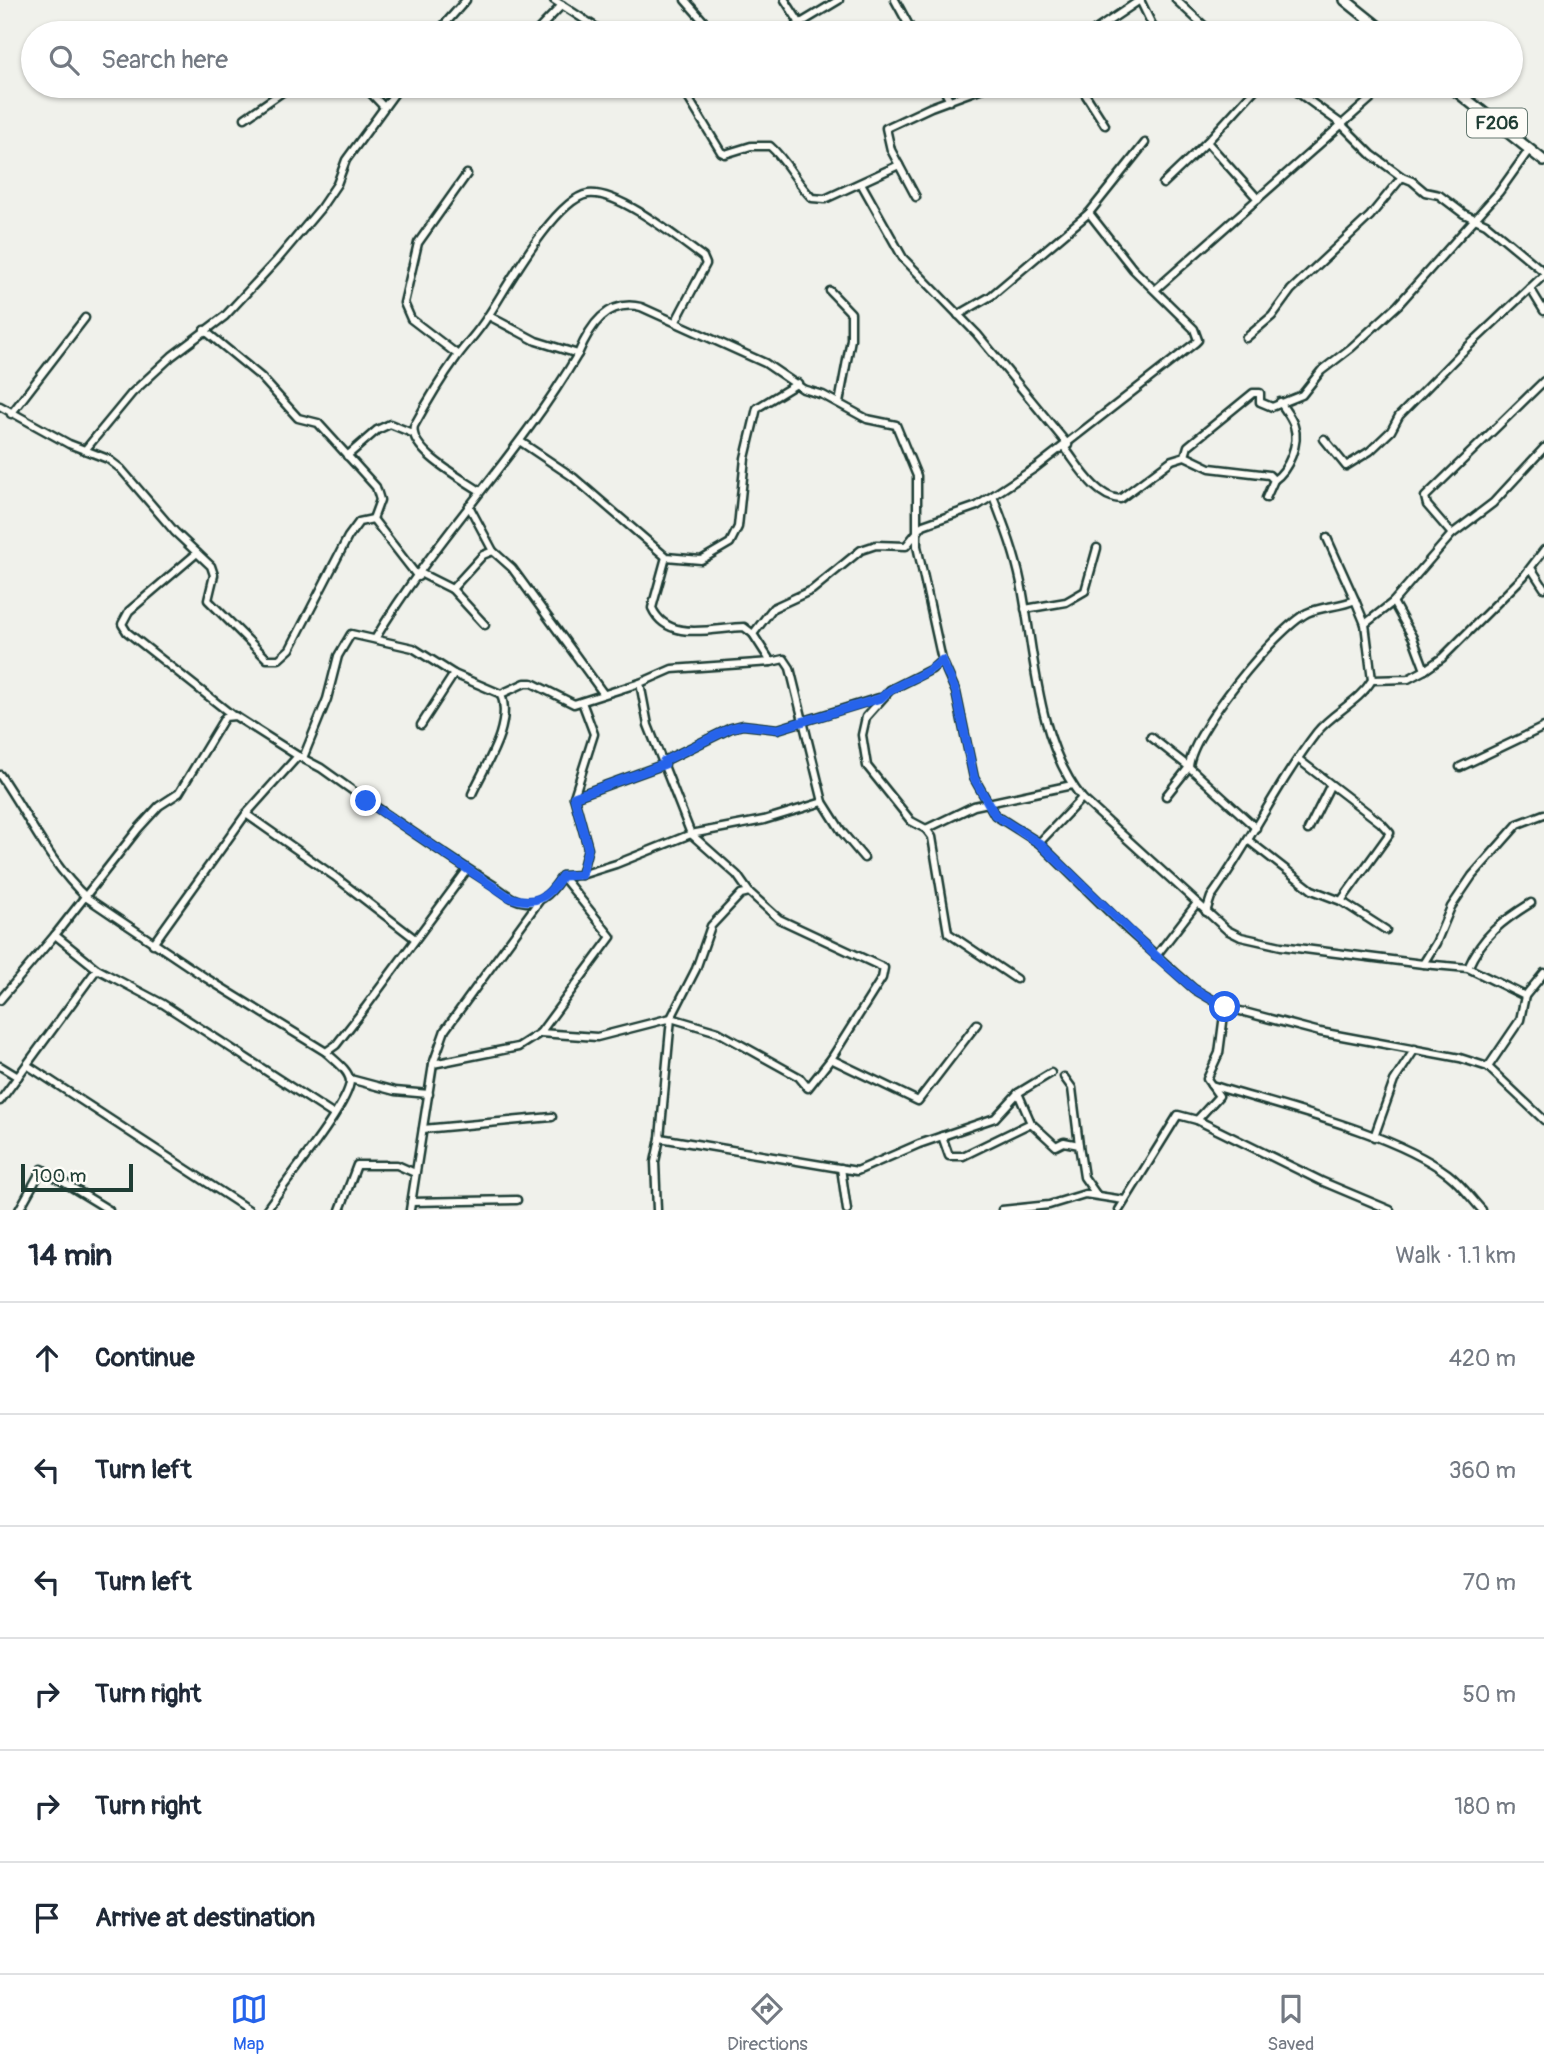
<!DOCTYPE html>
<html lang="en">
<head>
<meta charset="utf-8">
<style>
	:root { --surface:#fff; --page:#f6f6f7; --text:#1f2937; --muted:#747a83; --line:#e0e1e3; --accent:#2563eb }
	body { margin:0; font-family:Pangolin,sans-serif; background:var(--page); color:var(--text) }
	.scale { position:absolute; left:21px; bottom:18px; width:112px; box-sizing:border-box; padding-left:7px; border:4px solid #1f3d34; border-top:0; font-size:19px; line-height:24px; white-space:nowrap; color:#1f3d34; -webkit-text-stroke:5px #fdfcf7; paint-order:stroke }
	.stop { position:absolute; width:21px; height:21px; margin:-16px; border:5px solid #2563eb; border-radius:50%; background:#fff }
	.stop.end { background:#2563eb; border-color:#fff; box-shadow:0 2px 7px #0008 }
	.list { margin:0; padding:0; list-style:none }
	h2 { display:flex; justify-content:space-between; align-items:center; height:91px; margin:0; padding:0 28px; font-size:30px }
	h2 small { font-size:23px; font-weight:400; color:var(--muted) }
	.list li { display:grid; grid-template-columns:46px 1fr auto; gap:21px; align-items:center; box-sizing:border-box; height:112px; padding:0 28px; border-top:2px solid var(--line) }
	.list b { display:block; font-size:26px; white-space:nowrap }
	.list em { font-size:23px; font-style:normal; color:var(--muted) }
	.icon { flex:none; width:38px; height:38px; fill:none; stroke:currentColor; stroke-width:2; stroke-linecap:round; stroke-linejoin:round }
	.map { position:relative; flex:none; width:1544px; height:1210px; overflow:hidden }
	.search { position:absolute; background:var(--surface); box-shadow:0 2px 5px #0004; left:21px; right:21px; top:21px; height:77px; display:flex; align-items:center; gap:18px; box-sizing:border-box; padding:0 24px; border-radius:38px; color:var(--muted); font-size:26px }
	.sheet { height:763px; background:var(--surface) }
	nav { display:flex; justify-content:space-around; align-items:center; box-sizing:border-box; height:98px; border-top:2px solid var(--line); background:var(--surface); font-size:19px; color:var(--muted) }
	nav a { display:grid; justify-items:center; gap:4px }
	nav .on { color:var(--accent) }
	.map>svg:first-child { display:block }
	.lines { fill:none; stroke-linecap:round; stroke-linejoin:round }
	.minor-casing { stroke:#1f3d34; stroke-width:11 }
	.primary-casing { stroke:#1f3d34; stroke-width:14 }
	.minor { stroke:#fdfcf7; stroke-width:6 }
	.primary { stroke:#fdfcf7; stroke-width:9 }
	.route { stroke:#2563eb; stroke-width:9 }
	.labels { text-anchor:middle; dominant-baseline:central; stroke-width:5; stroke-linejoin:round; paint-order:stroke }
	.shield { fill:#fdfcf7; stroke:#62766e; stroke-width:2 }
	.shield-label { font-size:18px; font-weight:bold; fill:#1f3d34 }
</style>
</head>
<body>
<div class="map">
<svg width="1544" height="1210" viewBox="0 0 1544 1210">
	<rect width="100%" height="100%" fill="#f0f1eb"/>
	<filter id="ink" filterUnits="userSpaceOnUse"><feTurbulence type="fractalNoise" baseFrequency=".0143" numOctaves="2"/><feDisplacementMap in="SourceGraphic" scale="14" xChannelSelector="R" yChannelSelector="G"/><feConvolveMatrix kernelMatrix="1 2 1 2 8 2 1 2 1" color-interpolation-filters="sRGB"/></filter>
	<g filter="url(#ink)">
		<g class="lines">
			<defs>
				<g id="minor">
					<polyline points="554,0 605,33"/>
					<polyline points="685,0 714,33"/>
					<polyline points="785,0 806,33"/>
					<polyline points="895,0 913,33"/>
					<polyline points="1140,0 1156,33"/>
					<polyline points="1176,0 1212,33"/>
					<polyline points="437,33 466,0"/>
					<polyline points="535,33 562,5"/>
					<polyline points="784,33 839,0"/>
					<polyline points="1091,33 1140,0"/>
					<polyline points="364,86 384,107"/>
					<polyline points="525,86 535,90 553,86"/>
					<path d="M681 86 721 152 725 154 751 146H770C787 161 796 182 812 198L825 199 899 165"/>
					<polyline points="942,86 950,101"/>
					<polyline points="1080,86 1105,125"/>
					<polyline points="1258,86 1207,142 1258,199"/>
					<polyline points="1289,86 1340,123 1372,155 1402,177 1412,181 1425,192 1439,195 1464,214 1486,224 1544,272"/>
					<polyline points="245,118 291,86"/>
					<polyline points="1163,184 1207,142"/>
					<polyline points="862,185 903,258 977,334 1068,445"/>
					<polyline points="916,197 891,150 886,128 931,107 988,86"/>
					<polyline points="1530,288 1544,311"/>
					<polyline points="1156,289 1385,86"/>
					<polyline points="830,291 851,313 851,339 839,403"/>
					<polyline points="958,315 991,296 1089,213 1145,143"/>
					<path d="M489 316 536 341 578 354C590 326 607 299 641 307L765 363 803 389 823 395 867 419 896 425 917 476V546L942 660 932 669 890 690 866 717 862 735 867 766 911 821 926 829 974 806 1072 785"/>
					<polyline points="204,330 261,377 298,418 318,423 376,487 380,500 373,519"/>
					<polyline points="1246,338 1272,316 1291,290 1370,216 1402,177"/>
					<polyline points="458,355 411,319 404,303 418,243 467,174"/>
					<polyline points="0,406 69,444 108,459 121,469 175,532 211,566 214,575 208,600 267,659 279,659 290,649 348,537 359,522 373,519 418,577"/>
					<polyline points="11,414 85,318"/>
					<polyline points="1324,439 1346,466 1370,451 1391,431 1399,416 1458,356 1544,275"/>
					<polyline points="521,442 573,477 666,557 701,560 730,543 738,527 745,458 757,408 798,383"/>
					<path d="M1064 447C1079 466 1095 497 1120 499L1172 460 1185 456 1188 446 1253 393H1260V402L1272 407 1302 395 1321 371 1351 348 1398 305 1499 192 1529 150"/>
					<polyline points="85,450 132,393 172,356 225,316 277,260 320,209 337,184 346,160 400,86"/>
					<polyline points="347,456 377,430 390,424 412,433"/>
					<polyline points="1185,456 1210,468 1269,475 1274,480 1266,498"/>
					<path d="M1274 480C1288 471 1300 443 1294 426 1292 418 1285 410 1280 402"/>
					<path d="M480 491C461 478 408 450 414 426 427 402 440 380 456 358 466 344 479 331 488 316 506 289 555 199 588 194 619 190 678 239 703 257L706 264 676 321"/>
					<path d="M993 496C1004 525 1015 553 1021 583 1035 654 1036 739 1082 798L1227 930 1241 937 1281 946 1423 964 1436 943 1451 907 1472 876 1518 824 1544 814"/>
					<polyline points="469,506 493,551 512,568 603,693"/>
					<polyline points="1452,534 1427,505 1425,497 1544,381"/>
					<polyline points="1327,538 1355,600"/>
					<polyline points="197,553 129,611 122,624 127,632 232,715"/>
					<path d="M666 557 652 608C668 643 712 628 744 627L753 634"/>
					<polyline points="1531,568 1544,588"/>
					<polyline points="420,573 452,589"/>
					<polyline points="1393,602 1413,638 1425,670 1442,658 1524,576 1544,550"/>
					<polyline points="1025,609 1066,602 1085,591 1097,548"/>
					<polyline points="485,625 452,589 483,555 493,551"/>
					<path d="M375 639C435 538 519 455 578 354"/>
					<polyline points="942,660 956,692 974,778 995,815 1039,843 1130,932 1194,989 1225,1007 1320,1032 1460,1058 1488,1067 1544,1120"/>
					<polyline points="771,662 784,659 790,668 823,802 842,832 864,858"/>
					<polyline points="1372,680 1408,679 1425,670"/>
					<polyline points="421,725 454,674"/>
					<polyline points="1151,737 1189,767 1166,796"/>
					<polyline points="298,756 235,716 225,717 179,793 159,806 138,829 55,935 97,969 163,1004 334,1115"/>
					<polyline points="303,758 327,699 338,656 351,634 413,648 454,674 501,694 525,683 532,683 574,704 640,683"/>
					<polyline points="1298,759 1381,823 1390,833 1341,901"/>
					<polyline points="1460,767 1544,727"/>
					<path d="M0 775C29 817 49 863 87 898L206 978 326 1052 336 1045 365 1008 467 870"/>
					<path d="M472 794C485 765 513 726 501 694"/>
					<polyline points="574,797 665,764 664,761 731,728 743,725 778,729 879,698"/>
					<polyline points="246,814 334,876 414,938"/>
					<path d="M1256 828 1189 767C1191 732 1276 629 1307 613 1322 606 1340 607 1355 600L1365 624"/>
					<polyline points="926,829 932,837 948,933 1016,979"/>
					<polyline points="1308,830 1330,786"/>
					<polyline points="1248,840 1312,890 1341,901 1386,930"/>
					<polyline points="1039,843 1082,798"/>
					<polyline points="581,875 588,848 574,797 594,734 582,702"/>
					<polyline points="749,892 779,919 884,968 882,978 831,1059 808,1088 799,1077 718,1032 671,1018 696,969 711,926 741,894 749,892 737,875 691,834 648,725 640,683 672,669 771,662 753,634 773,608 812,590 861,550 876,545 906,546 923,525 977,506 1035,468 1195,343 1198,340 1194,329 1133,269 1089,213"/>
					<path d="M1206 912 1211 897C1249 844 1277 784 1317 732 1333 712 1359 702 1372 680L1365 624 1393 602 1452 534 1493 503 1544 448"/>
					<path d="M153 944 246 814 298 756 321 768C378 809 434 848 493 885 504 892 512 901 526 902 544 903 553 890 562 876L581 875 616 864 691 834 764 820 823 802"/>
					<polyline points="1156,956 1197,903"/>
					<polyline points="1423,964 1468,968 1525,996 1520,1020 1488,1067"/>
					<path d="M1468 968C1482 936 1502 921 1531 903"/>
					<polyline points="1525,996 1544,973"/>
					<polyline points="0,1000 55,935"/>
					<polyline points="540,1033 597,1037 671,1018 660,1138"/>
					<polyline points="831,1059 918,1101 977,1024"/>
					<polyline points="433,1064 518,1047 540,1033 611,937 562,876"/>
					<polyline points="27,1065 249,1210"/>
					<polyline points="0,1066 18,1077"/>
					<polyline points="1064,1077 1072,1088 1079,1145"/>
					<polyline points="350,1079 395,1091 429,1094"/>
					<path d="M1211 1085C1279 1106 1394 1133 1448 1174 1461 1184 1471 1198 1482 1210"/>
					<polyline points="1018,1093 1031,1123 1056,1146 1064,1142 1079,1145 1084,1177 1096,1194"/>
					<polyline points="0,1101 97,969"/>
					<polyline points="1197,1120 1321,1181 1390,1210"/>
					<polyline points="423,1129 552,1117"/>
					<polyline points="942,1136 949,1156 963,1156 1031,1123"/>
					<polyline points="1374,1137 1394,1081 1415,1049"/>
					<polyline points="841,1168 847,1210"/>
					<polyline points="411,1202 517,1200"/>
					<polyline points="19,1210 42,1169 109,1210"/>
					<path d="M266 1210C282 1186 350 1104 350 1081 349 1070 334 1060 326 1052"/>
					<polyline points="340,1210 357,1165 397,1165 415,1173"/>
					<polyline points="410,1210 433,1064 445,1030 539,901"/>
					<polyline points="657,1210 655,1162 660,1138 857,1171 919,1144 995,1118 1018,1093 1051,1073"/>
					<polyline points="1002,1210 1049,1205 1085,1194 1124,1200"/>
					<polyline points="1119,1210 1178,1115 1197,1120 1219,1096 1207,1079 1219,1053 1225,1007"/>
				</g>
				<g id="primary">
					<polyline points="1345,0 1386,33"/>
					<polyline points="1450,86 1544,161"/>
				</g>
			</defs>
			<!-- minor casing -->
			<use href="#minor" class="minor-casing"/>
			<!-- primary casing -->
			<use href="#primary" class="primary-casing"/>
			<!-- minor -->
			<use href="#minor" class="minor"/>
			<!-- primary -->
			<use href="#primary" class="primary"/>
		</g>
	</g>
	<g class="lines" filter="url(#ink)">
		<!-- route -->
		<path class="route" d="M366 801 509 897C535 906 548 898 562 876L581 875 588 848 574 797 665 764 664 761 731 728 743 725 778 729 881 698C898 681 925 678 942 660L956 692 974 778 995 815 1039 843 1156 956 1194 989 1225 1007"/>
	</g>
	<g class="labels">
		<!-- shield labels -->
		<rect class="shield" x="1467" y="108.5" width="60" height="29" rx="5"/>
		<g class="shield-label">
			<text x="1497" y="123">F206</text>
		</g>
	</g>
</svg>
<div class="scale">100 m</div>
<div class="stop" style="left:1225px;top:1007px"></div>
<div class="stop end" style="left:366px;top:801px"></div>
<div class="search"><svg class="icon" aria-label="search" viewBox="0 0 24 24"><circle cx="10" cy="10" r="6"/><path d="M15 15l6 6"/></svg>Search here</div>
</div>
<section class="sheet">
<h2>14 min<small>Walk · 1.1 km</small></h2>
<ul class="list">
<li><svg class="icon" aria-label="ahead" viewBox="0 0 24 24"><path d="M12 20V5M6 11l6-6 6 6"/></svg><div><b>Continue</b></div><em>420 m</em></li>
<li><svg class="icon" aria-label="left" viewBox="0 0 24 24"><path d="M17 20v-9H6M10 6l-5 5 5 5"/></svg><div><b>Turn left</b></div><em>360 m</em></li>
<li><svg class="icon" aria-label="left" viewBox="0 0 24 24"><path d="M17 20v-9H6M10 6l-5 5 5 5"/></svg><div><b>Turn left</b></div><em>70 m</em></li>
<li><svg class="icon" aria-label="right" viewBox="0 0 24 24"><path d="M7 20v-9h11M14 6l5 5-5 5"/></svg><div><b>Turn right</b></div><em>50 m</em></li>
<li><svg class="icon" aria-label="right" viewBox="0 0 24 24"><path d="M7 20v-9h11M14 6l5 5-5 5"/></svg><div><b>Turn right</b></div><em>180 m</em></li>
<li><svg class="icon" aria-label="arrive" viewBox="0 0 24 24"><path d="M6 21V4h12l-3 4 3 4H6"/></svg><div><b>Arrive at destination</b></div></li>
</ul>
</section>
<nav>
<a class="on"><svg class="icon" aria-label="map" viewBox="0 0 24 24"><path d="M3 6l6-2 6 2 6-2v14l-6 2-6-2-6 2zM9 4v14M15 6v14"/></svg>Map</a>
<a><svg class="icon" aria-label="directions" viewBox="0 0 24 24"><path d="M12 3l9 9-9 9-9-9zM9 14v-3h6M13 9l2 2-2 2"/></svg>Directions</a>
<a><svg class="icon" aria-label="saved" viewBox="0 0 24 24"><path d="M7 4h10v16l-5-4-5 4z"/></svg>Saved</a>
</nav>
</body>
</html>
